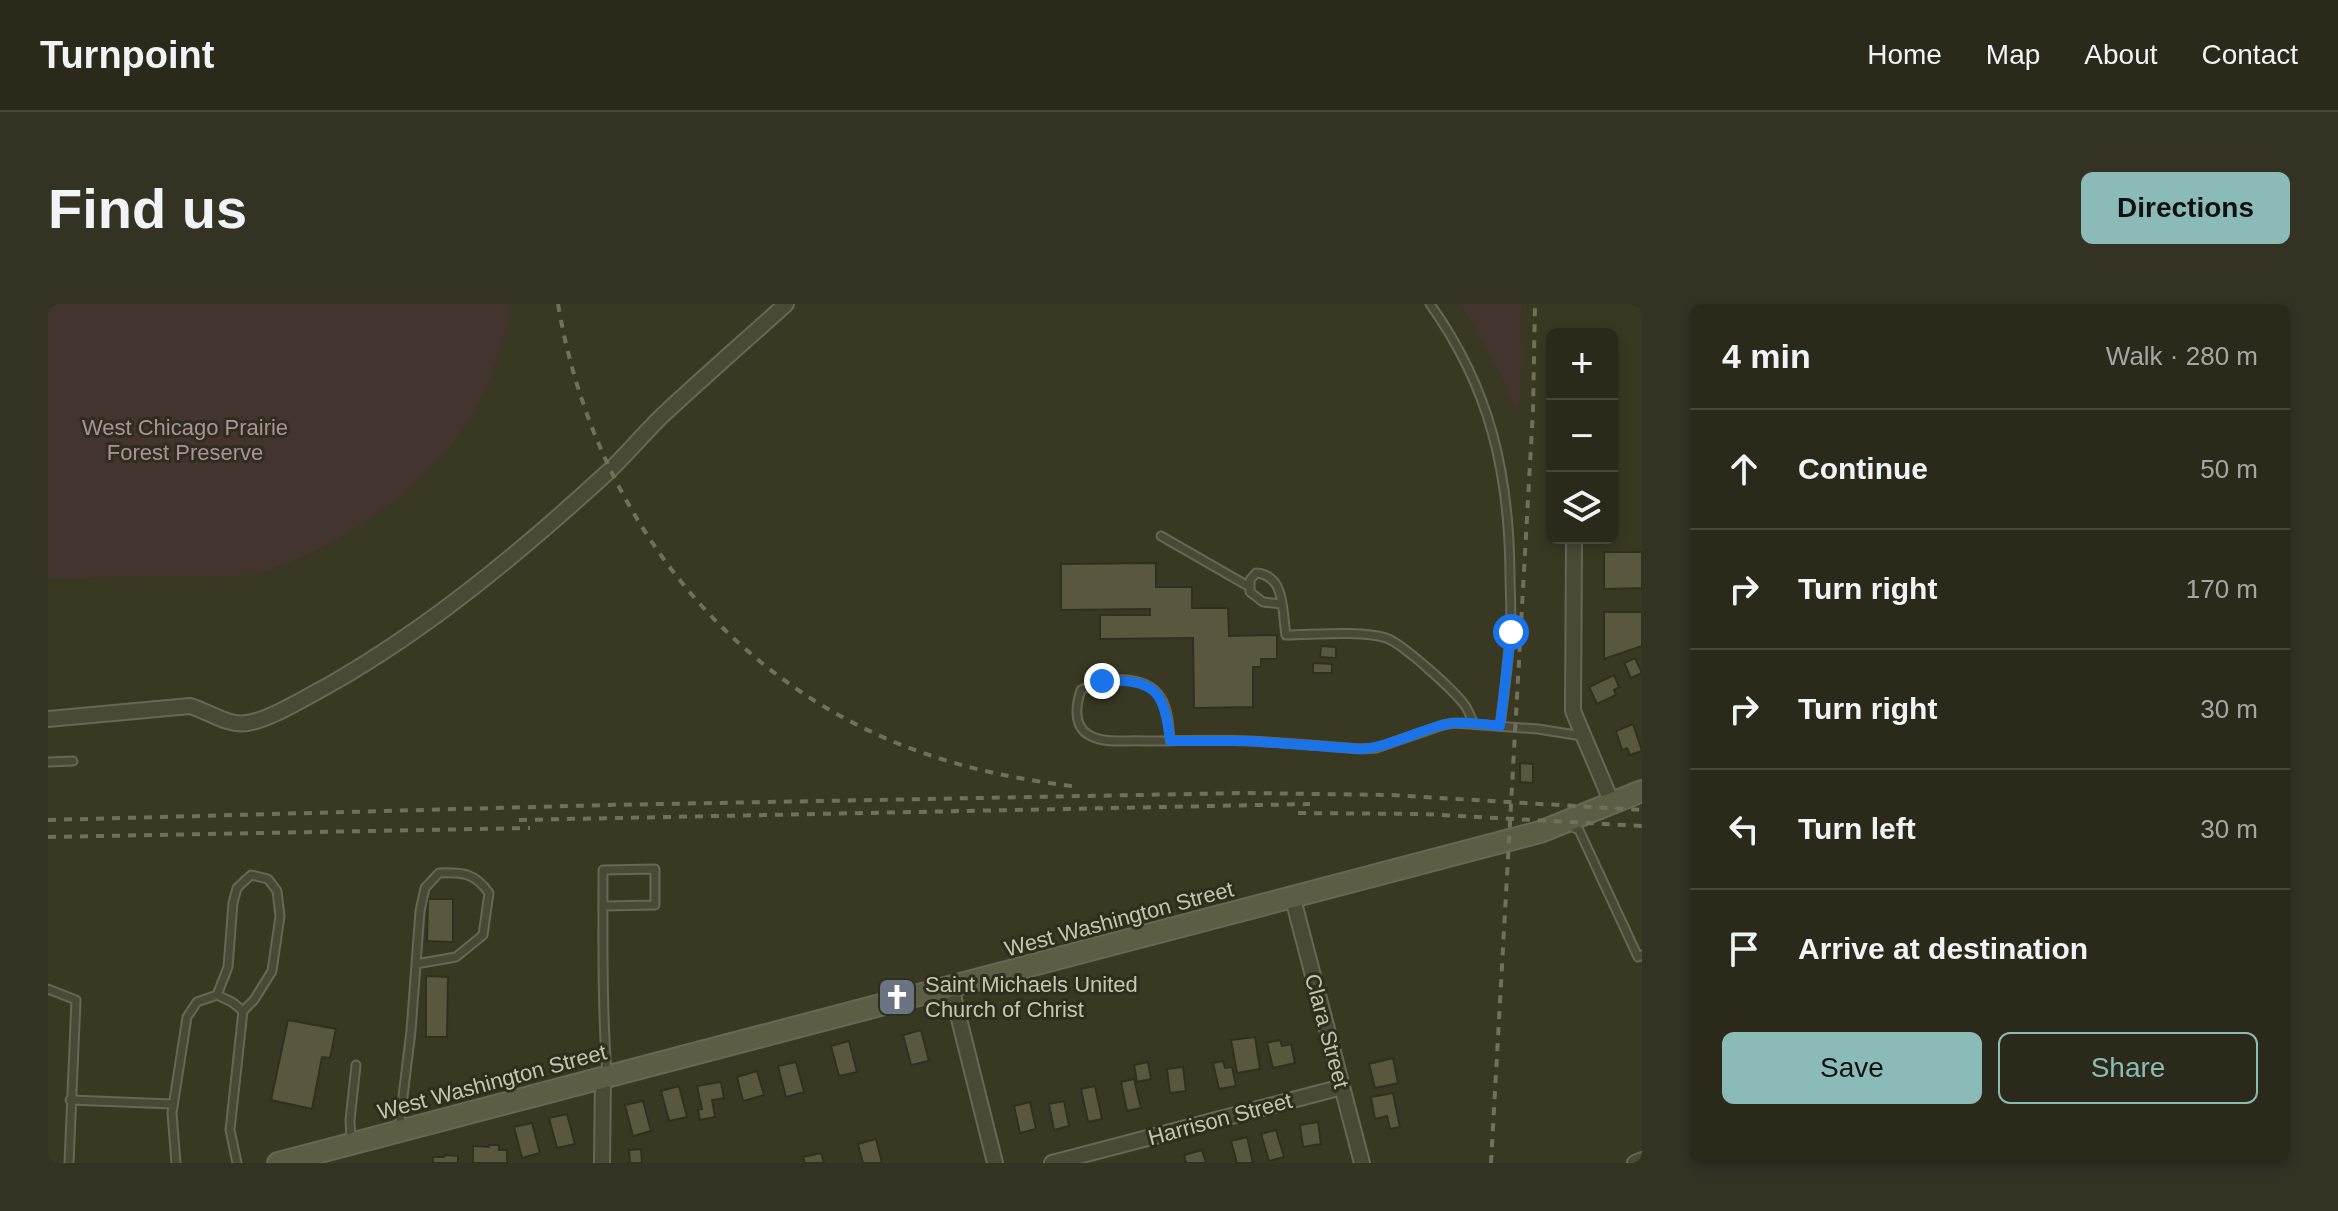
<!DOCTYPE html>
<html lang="en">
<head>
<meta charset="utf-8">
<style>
	:root { --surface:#2b2a1a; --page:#333223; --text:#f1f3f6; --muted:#a6a7a2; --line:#474639; --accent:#8bbbb9 }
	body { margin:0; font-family:Helvetica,sans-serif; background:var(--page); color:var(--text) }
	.controls { position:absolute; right:24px; top:24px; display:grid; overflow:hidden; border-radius:12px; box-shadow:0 4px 12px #0003 }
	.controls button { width:72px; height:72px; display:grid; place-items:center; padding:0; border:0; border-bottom:2px solid var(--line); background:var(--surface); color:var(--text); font:40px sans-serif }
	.stop { position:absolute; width:24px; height:24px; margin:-18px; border:6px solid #1a73e8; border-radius:50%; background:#fff }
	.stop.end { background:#1a73e8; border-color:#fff; box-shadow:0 2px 8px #0008 }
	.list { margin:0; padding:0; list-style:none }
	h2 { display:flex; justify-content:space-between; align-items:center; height:104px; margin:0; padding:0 32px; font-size:34px }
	h2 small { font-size:26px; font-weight:400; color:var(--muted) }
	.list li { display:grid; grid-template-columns:52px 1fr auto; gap:24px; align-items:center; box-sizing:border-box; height:120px; padding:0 32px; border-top:2px solid var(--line) }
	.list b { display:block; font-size:30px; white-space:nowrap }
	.list em { font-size:26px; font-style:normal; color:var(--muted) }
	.actions { display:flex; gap:16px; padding:24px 32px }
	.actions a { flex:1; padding:18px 0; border:2px solid var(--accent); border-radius:12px; text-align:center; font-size:28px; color:var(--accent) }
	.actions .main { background:var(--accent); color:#111 }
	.icon { flex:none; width:44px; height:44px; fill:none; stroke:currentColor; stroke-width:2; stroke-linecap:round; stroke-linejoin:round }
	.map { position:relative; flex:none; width:1594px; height:859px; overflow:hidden; border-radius:12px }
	header { display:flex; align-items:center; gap:48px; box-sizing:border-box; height:112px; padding:0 40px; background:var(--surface); border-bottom:2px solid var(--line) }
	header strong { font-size:38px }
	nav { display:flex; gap:44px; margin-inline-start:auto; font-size:28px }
	.intro { display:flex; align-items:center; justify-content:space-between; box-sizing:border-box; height:192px; padding:0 48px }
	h1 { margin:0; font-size:56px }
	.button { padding:20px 36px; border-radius:12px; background:var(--accent); color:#111; font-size:28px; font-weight:700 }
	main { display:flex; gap:48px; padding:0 48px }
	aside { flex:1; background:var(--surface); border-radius:12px; box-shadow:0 4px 12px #0003 }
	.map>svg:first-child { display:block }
	.green { fill:#43352e }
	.building { fill:#59583f; stroke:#31301e; stroke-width:2 }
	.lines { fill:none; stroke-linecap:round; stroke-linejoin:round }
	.service-casing { stroke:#686755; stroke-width:11 }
	.minor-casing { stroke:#686755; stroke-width:18 }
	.secondary-casing { stroke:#686755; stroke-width:24 }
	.service { stroke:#4a4936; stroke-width:7 }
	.minor { stroke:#4a4936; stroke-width:14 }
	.secondary { stroke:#5d5d45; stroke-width:20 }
	.rail { stroke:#717059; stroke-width:4; stroke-dasharray:8 8; stroke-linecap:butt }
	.route { stroke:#1a73e8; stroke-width:10 }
	.labels { text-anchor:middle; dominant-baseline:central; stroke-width:6; stroke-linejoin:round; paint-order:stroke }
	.park-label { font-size:22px; fill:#b08f9c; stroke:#2e2e1c }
	.street-label { font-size:22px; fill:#c6c5b2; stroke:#2e2e1c }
	.poi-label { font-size:22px; fill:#c6c5b2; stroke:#2e2e1c; text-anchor:start }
</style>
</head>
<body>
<header>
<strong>Turnpoint</strong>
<nav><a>Home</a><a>Map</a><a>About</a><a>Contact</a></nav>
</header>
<div class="intro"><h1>Find us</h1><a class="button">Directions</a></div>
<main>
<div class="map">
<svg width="1594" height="859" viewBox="0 0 1594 859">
	<rect width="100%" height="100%" fill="#393823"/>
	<!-- green -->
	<g class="green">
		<path d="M0 0H464C456 37 445 75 426 108 385 182 283 253 200 271 181 274 159 272 139 272 93 272 46 273 0 274Z"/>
		<polygon points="1413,0 1474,0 1475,63 1470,113 1455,75"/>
	</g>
	<!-- building -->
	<g class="building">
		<polygon points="1556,248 1594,248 1594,284 1556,285"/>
		<polygon points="1108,259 1108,283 1144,283 1144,304 1180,304 1181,332 1229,331 1229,355 1213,355 1213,363 1205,363 1205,403 1146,404 1145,334 1052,335 1052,311 1102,311 1102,305 1013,306 1013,260"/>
		<polygon points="1556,308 1594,308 1594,342 1556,355"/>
		<polygon points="1273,342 1288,343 1288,354 1272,353"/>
		<polygon points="1587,354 1594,369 1583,374 1576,359"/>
		<polygon points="1265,359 1284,360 1284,369 1265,369"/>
		<polygon points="1566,371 1571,383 1566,386 1568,391 1549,400 1541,383"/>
		<polygon points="1585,420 1594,447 1582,451 1579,444 1574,446 1568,427"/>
		<polygon points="1472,459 1485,460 1485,479 1472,478"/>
		<polygon points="380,595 405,595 405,638 379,637"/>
		<polygon points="378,672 400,673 399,733 378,733"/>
		<polygon points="240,716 288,725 282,754 274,753 264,805 223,796"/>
		<polygon points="873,726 881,757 863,761 855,731"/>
		<polygon points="1207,733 1212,765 1189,769 1183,736"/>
		<polygon points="1232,736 1234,742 1243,740 1247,759 1225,764 1219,739"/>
		<polygon points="801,737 809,768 791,772 783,742"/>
		<polygon points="1345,754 1350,779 1327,784 1321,760"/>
		<polygon points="1175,757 1177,764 1184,763 1188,782 1171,785 1165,759"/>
		<polygon points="748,758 756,788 738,793 730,762"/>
		<polygon points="1100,758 1103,775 1089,778 1086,761"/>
		<polygon points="1135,763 1138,787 1122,789 1119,765"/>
		<polygon points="709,767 716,791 695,797 689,773"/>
		<polygon points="1086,775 1093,804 1079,807 1073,778"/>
		<polygon points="673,778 676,794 664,796 667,813 652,816 650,806 654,805 649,782"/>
		<polygon points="631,782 639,813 621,817 613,787"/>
		<polygon points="1047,782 1054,815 1040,818 1033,785"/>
		<polygon points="1345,789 1352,823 1342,825 1339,812 1327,815 1323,793"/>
		<polygon points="595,797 603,827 585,832 577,801"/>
		<polygon points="1016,797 1021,822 1006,826 1001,800"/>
		<polygon points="982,798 988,825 972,829 966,802"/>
		<polygon points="519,810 527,840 509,844 501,814"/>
		<polygon points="1270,818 1273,840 1255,843 1252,821"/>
		<polygon points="484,819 492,849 474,854 466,823"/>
		<polygon points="1228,826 1236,853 1221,857 1213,830"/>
		<polygon points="1199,833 1205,859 1189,859 1183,837"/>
		<polygon points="828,835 834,859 815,859 810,840"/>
		<polygon points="441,841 451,841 451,846 459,846 459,859 425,859 425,842 441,843"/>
		<polygon points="593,845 594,859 582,859 581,846"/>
		<polygon points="1154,846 1158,859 1138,859 1136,851"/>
		<polygon points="773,849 776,859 757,859 755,853"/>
		<polygon points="397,851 410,852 410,859 385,859 385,853 396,853"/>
	</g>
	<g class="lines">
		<defs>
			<g id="service">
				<path d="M1382 0C1442 84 1461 168 1462 270 1462 290 1464 311 1462 331 1460 361 1456 392 1452 422"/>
				<polyline points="1113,232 1200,282"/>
				<path d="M1234 300 1215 298 1202 288V276L1208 269C1238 271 1234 308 1238 331 1267 331 1311 326 1338 334 1354 339 1408 388 1418 403 1421 408 1423 414 1426 420"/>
				<path d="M1122 437C1121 423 1120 406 1113 394 1097 369 1055 373 1033 386 1028 401 1025 422 1041 431 1056 440 1078 436 1096 437 1131 437 1166 435 1201 437 1239 439 1276 442 1313 445L1328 444 1395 421 1406 419 1490 425 1534 432"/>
				<polyline points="0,458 25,457"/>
				<polyline points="1522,522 1531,526 1590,653 1594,651"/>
				<path d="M555 602 607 601V565L555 566C555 634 554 702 559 770"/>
				<polyline points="0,685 28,696 21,859"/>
				<polyline points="169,691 180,663 185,599 189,584 203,571 220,575 229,587 232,612 224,667 206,696 195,707"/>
				<polyline points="22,796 125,800"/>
				<path d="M351 825 363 727 372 607 377 584 391 569C415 568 427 569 441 589L435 631 408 653 368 660"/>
				<polyline points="303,838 302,816 308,761"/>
				<polyline points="128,859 124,809 139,713 149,698 169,691 184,698 195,707 182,826 189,859"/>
			</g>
			<g id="minor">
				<polyline points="1526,237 1525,407 1564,499"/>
				<path d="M0 415 142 402C160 407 179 422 199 419 222 416 260 392 281 381 383 323 475 246 561 167 580 149 597 128 616 110 656 73 697 37 738 0"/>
				<polyline points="1245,595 1314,859"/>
				<polyline points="903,683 947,859"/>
				<polyline points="554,859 555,773"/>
				<polyline points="1004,859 1294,783"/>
				<polyline points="1587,859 1594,856"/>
			</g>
			<polyline id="secondary" points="230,859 1492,528 1594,487"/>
		</defs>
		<!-- service casing -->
		<use href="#service" class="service-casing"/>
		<!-- minor casing -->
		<use href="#minor" class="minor-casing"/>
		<!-- secondary casing -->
		<use href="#secondary" class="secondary-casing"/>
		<!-- service -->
		<use href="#service" class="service"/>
		<!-- minor -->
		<use href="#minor" class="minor"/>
		<!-- secondary -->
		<use href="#secondary" class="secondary"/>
		<!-- rail -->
		<g class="rail">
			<path d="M510 0C545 208 681 385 884 452 932 468 981 477 1031 483"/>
			<polyline points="1250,509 1375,510 1594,522"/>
			<polyline points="0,516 560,501 1197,489 1342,491 1594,506"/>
			<polyline points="471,516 1262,500"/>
			<polyline points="0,533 482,524"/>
			<polyline points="1443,859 1485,106 1487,0"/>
		</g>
	</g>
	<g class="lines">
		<!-- route -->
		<path class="route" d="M1054 377C1107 375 1116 386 1122 437H1200L1313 445C1341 443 1367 428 1394 421 1413 416 1433 420 1452 422L1463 328"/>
	</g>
	<!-- icons -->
	<defs>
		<symbol id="church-square" viewBox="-11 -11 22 22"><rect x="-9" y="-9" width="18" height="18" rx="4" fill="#6b7280" stroke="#2e2e1c"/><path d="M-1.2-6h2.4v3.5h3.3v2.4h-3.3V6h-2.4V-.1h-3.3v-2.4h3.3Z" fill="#fff"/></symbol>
	</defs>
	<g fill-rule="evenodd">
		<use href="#church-square" x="827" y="671" width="44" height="44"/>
	</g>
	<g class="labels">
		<!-- park labels -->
		<g class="park-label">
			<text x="137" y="123">West Chicago Prairie<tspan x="137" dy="25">Forest Preserve</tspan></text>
		</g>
		<!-- street labels -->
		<g class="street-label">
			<text transform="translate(1071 615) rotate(-15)">West Washington Street</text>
			<text transform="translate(1279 727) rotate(75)">Clara Street</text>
			<text transform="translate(444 778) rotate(-15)">West Washington Street</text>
			<text transform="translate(1172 815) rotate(-15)">Harrison Street</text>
		</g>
		<!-- poi labels -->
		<g class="poi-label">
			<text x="877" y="680">Saint Michaels United<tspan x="877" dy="25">Church of Christ</tspan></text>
		</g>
	</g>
</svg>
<div class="controls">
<button>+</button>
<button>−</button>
<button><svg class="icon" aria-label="layers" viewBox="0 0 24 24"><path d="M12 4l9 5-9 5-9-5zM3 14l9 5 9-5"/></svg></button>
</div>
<div class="stop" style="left:1463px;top:328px"></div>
<div class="stop end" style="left:1054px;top:377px"></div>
</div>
<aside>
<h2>4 min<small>Walk · 280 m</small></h2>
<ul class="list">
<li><svg class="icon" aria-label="ahead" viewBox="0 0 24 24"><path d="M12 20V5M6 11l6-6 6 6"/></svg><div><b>Continue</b></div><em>50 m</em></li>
<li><svg class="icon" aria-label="right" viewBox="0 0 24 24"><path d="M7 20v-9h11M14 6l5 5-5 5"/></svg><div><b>Turn right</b></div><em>170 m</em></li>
<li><svg class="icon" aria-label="right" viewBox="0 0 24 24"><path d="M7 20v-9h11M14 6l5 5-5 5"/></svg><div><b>Turn right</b></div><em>30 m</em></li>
<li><svg class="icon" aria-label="left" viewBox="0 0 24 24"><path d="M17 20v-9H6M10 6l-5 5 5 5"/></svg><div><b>Turn left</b></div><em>30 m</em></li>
<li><svg class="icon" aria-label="arrive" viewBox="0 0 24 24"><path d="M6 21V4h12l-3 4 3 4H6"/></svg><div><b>Arrive at destination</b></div></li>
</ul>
<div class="actions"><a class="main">Save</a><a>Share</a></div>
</aside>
</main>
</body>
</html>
